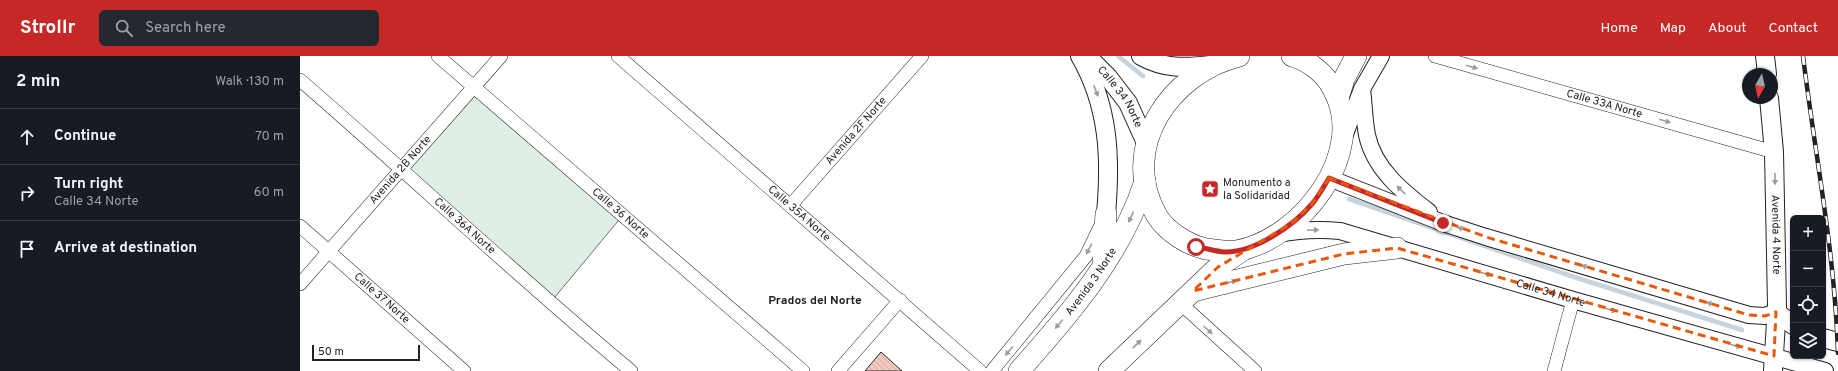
<!DOCTYPE html>
<html lang="en">
<head>
<meta charset="utf-8">
<style>
	:root { --surface:#171b24; --page:#242831; --text:#f1f3f6; --muted:#9ea1a6; --line:#363941; --accent:#c62828 }
	body { margin:0; font-family:Overpass,sans-serif; background:var(--page); color:var(--text) }
	.controls { position:absolute; right:12px; bottom:12px; display:grid; overflow:hidden; border-radius:6px; box-shadow:0 1px 3px #0004 }
	.controls button { width:36px; height:36px; display:grid; place-items:center; padding:0; border:0; border-bottom:1px solid var(--line); background:var(--surface); color:var(--text); font:20px sans-serif }
	.compass { position:absolute; left:1442px; top:12px; width:36px; height:36px; border-radius:50%; background:var(--surface); box-shadow:0 1px 3px #0004; rotate:189deg }
	.scale { position:absolute; left:12px; bottom:10px; width:108px; box-sizing:border-box; padding-left:4px; border:2px solid #222; border-top:0; font-size:11px; line-height:14px; white-space:nowrap; color:#222; -webkit-text-stroke:3px #fff; paint-order:stroke }
	.stop { position:absolute; width:12px; height:12px; margin:-9px; border:3px solid #c62828; border-radius:50%; background:#fff }
	.stop.end { background:#c62828; border-color:#fff; box-shadow:0 1px 4px #0008 }
	.list { margin:0; padding:0; list-style:none }
	h2 { display:flex; justify-content:space-between; align-items:center; height:52px; margin:0; padding:0 16px; font-size:17px }
	h2 small { font-size:13px; font-weight:400; color:var(--muted) }
	.list li { display:grid; grid-template-columns:26px 1fr auto; gap:12px; align-items:center; box-sizing:border-box; height:56px; padding:0 16px; border-top:1px solid var(--line) }
	.list b { display:block; font-size:15px; white-space:nowrap }
	.list p { margin:0; font-size:13px; white-space:nowrap; color:var(--muted) }
	.list em { font-size:13px; font-style:normal; color:var(--muted) }
	.icon { flex:none; width:22px; height:22px; fill:none; stroke:currentColor; stroke-width:2; stroke-linecap:round; stroke-linejoin:round }
	.map { position:relative; flex:none; width:1538px; height:315px; overflow:hidden }
	header { display:flex; align-items:center; gap:24px; box-sizing:border-box; height:56px; padding:0 20px; background:var(--accent); color:#fff }
	header strong { font-size:19px }
	nav { display:flex; gap:22px; margin-inline-start:auto; font-size:14px }
	.search { width:280px; height:36px; background:var(--page); display:flex; align-items:center; gap:10px; box-sizing:border-box; padding:0 14px; border-radius:6px; color:var(--muted); font-size:15px }
	main { display:flex }
	aside { flex:1; background:var(--surface) }
	.map>svg:first-child { display:block }
	.green { fill:#e0efe3; stroke:#6f6f6f }
	.lines { fill:none; stroke-linecap:round; stroke-linejoin:round }
	.stream { stroke:#c7d3dd; stroke-width:4.5 }
	.building { fill:url(#building-back-hatch); stroke:#222 }
	.minor-casing { stroke:#222; stroke-width:14 }
	.tertiary-casing { stroke:#222; stroke-width:18 }
	.secondary-casing { stroke:#222; stroke-width:20 }
	.primary-casing { stroke:#222; stroke-width:22 }
	.minor { stroke:#fff; stroke-width:13 }
	.tertiary { stroke:#fff; stroke-width:16 }
	.secondary { stroke:#fff; stroke-width:18 }
	.primary { stroke:#fff; stroke-width:21 }
	.rail-casing { stroke:#222; stroke-width:4.5 }
	.rail { stroke:#fff; stroke-width:3; stroke-dasharray:9; stroke-linecap:butt }
	.oneway { fill:#9c9c9c }
	.route { stroke:#c62828; stroke-width:5 }
	.marked { fill:none; stroke:#e8590c; stroke-width:3; stroke-dasharray:8 5; stroke-linejoin:round }
	.labels { text-anchor:middle; dominant-baseline:central; stroke-width:3; stroke-linejoin:round; paint-order:stroke }
	.street-label { font-size:11px; fill:#222; stroke:#fff }
	.poi-label { font-size:11px; fill:#222; stroke:#fff; text-anchor:start }
	.neighbourhood-label { font-size:12px; font-weight:bold; fill:#222; stroke:#fff }
</style>
</head>
<body>
<header>
<strong>Strollr</strong>
<div class="search"><svg class="icon" aria-label="search" viewBox="0 0 24 24"><circle cx="10" cy="10" r="6"/><path d="M15 15l6 6"/></svg>Search here</div>
<nav><a>Home</a><a>Map</a><a>About</a><a>Contact</a></nav>
</header>
<main>
<aside>
<h2>2 min<small>Walk · 130 m</small></h2>
<ul class="list">
<li><svg class="icon" aria-label="ahead" viewBox="0 0 24 24"><path d="M12 20V5M6 11l6-6 6 6"/></svg><div><b>Continue</b></div><em>70 m</em></li>
<li><svg class="icon" aria-label="right" viewBox="0 0 24 24"><path d="M7 20v-9h11M14 6l5 5-5 5"/></svg><div><b>Turn right</b><p>Calle 34 Norte</p></div><em>60 m</em></li>
<li><svg class="icon" aria-label="arrive" viewBox="0 0 24 24"><path d="M6 21V4h12l-3 4 3 4H6"/></svg><div><b>Arrive at destination</b></div></li>
</ul>
</aside>
<div class="map">
<svg width="1538" height="315" viewBox="0 0 1538 315">
	<defs>
		<pattern id="building-back-hatch" width="6" height="6" patternUnits="userSpaceOnUse"><rect width="6" height="6" fill="#f3c9c0"/><path d="M-1 5l2 2M0 0l6 6M5-1l2 2" fill="none" stroke="#d0aca5"/></pattern>
	</defs>
	<rect width="100%" height="100%" fill="#fff"/>
	<!-- green -->
	<polygon class="green" points="175,31 323,159 250,247 101,112"/>
	<g class="lines">
		<!-- stream -->
		<g class="stream">
			<polyline points="818,0 843,20"/>
			<polyline points="1049,143 1277,222 1442,274"/>
		</g>
	</g>
	<!-- building -->
	<polygon class="building" points="581,296 602,315 565,315"/>
	<g class="lines">
		<defs>
			<g id="minor">
				<path id="s1" d="M138 0 503 315"/>
				<path id="s2" d="M318 0 680 315"/>
				<path id="s3" d="M1135 0 1474 96"/>
				<path id="s4" d="M0 24C111 120 218 221 331 315"/>
				<path id="s5" d="M490 150 622 0"/>
				<path id="s6" d="M0 170 164 315"/>
				<path id="s7" d="M0 228 201 0"/>
				<polyline points="880,247 955,315"/>
				<polyline points="538,315 600,244"/>
				<polyline points="692,315 786,200 801,169"/>
				<polyline points="1254,315 1273,244"/>
			</g>
			<g id="tertiary">
				<path d="M1062 33C1064 48 1064 64 1067 79 1074 113 1103 136 1129 156"/>
				<polyline points="1045,78 1062,33 1081,0"/>
				<polyline points="1029,122 1143,167 1186,181 1449,259 1465,260 1476,256"/>
				<path id="s8" d="M978 178C999 174 1019 173 1040 175L1273 244 1525 315"/>
			</g>
			<g id="secondary">
				<path d="M780 0C809 50 811 102 806 158"/>
				<path id="s9" d="M787 0 808 21 828 47 846 87"/>
				<path d="M841 0C864 13 885 12 911 9"/>
				<polyline points="1465,0 1467,18"/>
				<path id="s10" d="M1469 42 1474 96 1477 250 1473 315"/>
				<polyline points="1476,256 1493,269"/>
				<polyline points="1523,282 1538,286"/>
			</g>
			<g id="primary">
				<path d="M939 0C870 17 818 92 857 160 867 176 888 189 906 193 916 194 926 196 936 195 1001 184 1069 96 1033 33 1025 17 1009 5 992 0"/>
				<polyline points="1038,42 1044,23 1056,0"/>
				<polyline points="803,205 806,158"/>
				<polyline points="893,235 1044,198 1097,192"/>
				<path id="s11" d="M719 315C769 259 822 198 845 125"/>
				<polyline points="809,315 918,211 943,194"/>
			</g>
		</defs>
		<!-- minor casing -->
		<use href="#minor" class="minor-casing"/>
		<!-- tertiary casing -->
		<use href="#tertiary" class="tertiary-casing"/>
		<!-- secondary casing -->
		<use href="#secondary" class="secondary-casing"/>
		<!-- primary casing -->
		<use href="#primary" class="primary-casing"/>
		<!-- minor -->
		<use href="#minor" class="minor"/>
		<!-- tertiary -->
		<use href="#tertiary" class="tertiary"/>
		<!-- secondary -->
		<use href="#secondary" class="secondary"/>
		<!-- primary -->
		<use href="#primary" class="primary"/>
		<defs>
			<path id="rail" d="M1503 0C1515 99 1535 197 1538 297"/>
		</defs>
		<!-- rail casing -->
		<use href="#rail" class="rail-casing"/>
		<!-- rail -->
		<use href="#rail" class="rail"/>
	</g>
	<!-- one-way arrows -->
	<defs><path id="oneway-solid" d="M-6-.8H1V-3.2L6.5 0L1 3.2V.8H-6Z"/></defs>
	<g class="oneway">
		<use href="#oneway-solid" transform="translate(1172 11) rotate(16)"/>
		<use href="#oneway-solid" transform="translate(796 35) rotate(69)"/>
		<use href="#oneway-solid" transform="translate(1365 65) rotate(16)"/>
		<use href="#oneway-solid" transform="translate(1475 123) rotate(89)"/>
		<use href="#oneway-solid" transform="translate(1101 134) rotate(-137)"/>
		<use href="#oneway-solid" transform="translate(831 161) rotate(115)"/>
		<use href="#oneway-solid" transform="translate(1163 173) rotate(-161)"/>
		<use href="#oneway-solid" transform="translate(1013 174) rotate(-3)"/>
		<use href="#oneway-solid" transform="translate(789 193) rotate(118)"/>
		<use href="#oneway-solid" transform="translate(1287 211) rotate(-163)"/>
		<use href="#oneway-solid" transform="translate(1186 218) rotate(17)"/>
		<use href="#oneway-solid" transform="translate(931 226) rotate(-14)"/>
		<use href="#oneway-solid" transform="translate(1412 248) rotate(-163)"/>
		<use href="#oneway-solid" transform="translate(1311 254) rotate(16)"/>
		<use href="#oneway-solid" transform="translate(759 268) rotate(130)"/>
		<use href="#oneway-solid" transform="translate(908 274) rotate(42)"/>
		<use href="#oneway-solid" transform="translate(837 288) rotate(-44)"/>
		<use href="#oneway-solid" transform="translate(1436 290) rotate(16)"/>
		<use href="#oneway-solid" transform="translate(709 295) rotate(130)"/>
	</g>
	<g class="lines">
		<!-- route -->
		<path class="route" d="M896 191C905 192 915 195 924 196 954 197 993 170 1012 148 1019 140 1024 130 1029 122L1143 167"/>
	</g>
	<!-- marked area -->
	<path class="marked" d="M1029 122 1186 181 1449 259 1465 260 1476 256 1474 300 1097 192 1044 198 893 235 918 211 992 167 1012 148Z"/>
	<!-- icons -->
	<defs>
		<symbol id="sight-square" viewBox="-11 -11 22 22"><rect x="-9" y="-9" width="18" height="18" rx="4" fill="#c62828" stroke="#fff"/><path d="M0-6L1.8-2.2L6-1.7L2.9 1.2L3.7 5.4L0 3.3L-3.7 5.4L-2.9 1.2L-6-1.7L-1.8-2.2Z" fill="#fff"/></symbol>
	</defs>
	<g fill-rule="evenodd">
		<use href="#sight-square" x="900" y="123" width="20" height="20"/>
	</g>
	<g class="labels">
		<!-- street labels -->
		<g class="street-label">
			<text stroke="none"><textPath href="#s9" startOffset="53">Calle 34 Norte</textPath></text>
			<text stroke="none"><textPath href="#s3" startOffset="176">Calle 33A Norte</textPath></text>
			<text stroke="none"><textPath href="#s5" startOffset="100">Avenida 2F Norte</textPath></text>
			<text stroke="none"><textPath href="#s7" startOffset="152">Avenida 2B Norte</textPath></text>
			<text stroke="none"><textPath href="#s2" startOffset="240">Calle 35A Norte</textPath></text>
			<text stroke="none"><textPath href="#s1" startOffset="241">Calle 36 Norte</textPath></text>
			<text stroke="none"><textPath href="#s4" startOffset="220">Calle 36A Norte</textPath></text>
			<text stroke="none"><textPath href="#s10" startOffset="137">Avenida 4 Norte</textPath></text>
			<text stroke="none"><textPath href="#s11" startOffset="115">Avenida 3 Norte</textPath></text>
			<text stroke="none"><textPath href="#s8" startOffset="282">Calle 34 Norte</textPath></text>
			<text stroke="none"><textPath href="#s6" startOffset="109">Calle 37 Norte</textPath></text>
		</g>
		<!-- poi labels -->
		<g class="poi-label">
			<text x="923" y="127">Monumento a<tspan x="923" dy="13">la Solidaridad</tspan></text>
		</g>
		<!-- neighbourhood labels -->
		<g class="neighbourhood-label">
			<text x="515" y="245">Prados del Norte</text>
		</g>
	</g>
</svg>
<div class="controls">
<button>+</button>
<button>−</button>
<button><svg class="icon" aria-label="locate" viewBox="0 0 24 24"><circle cx="12" cy="12" r="6"/><path d="M12 2v4M12 18v4M2 12h4M18 12h4"/></svg></button>
<button><svg class="icon" aria-label="layers" viewBox="0 0 24 24"><path d="M12 4l9 5-9 5-9-5zM3 14l9 5 9-5"/></svg></button>
</div>
<svg class="compass" viewBox="-18 -18 36 36"><path d="M0-13l5 13h-10z" fill="#e53935"/><path d="M0 13l5-13h-10z" fill="#9ea1a6"/></svg>
<div class="scale">50 m</div>
<div class="stop" style="left:896px;top:191px"></div>
<div class="stop end" style="left:1143px;top:167px"></div>
</div>
</main>
</body>
</html>
